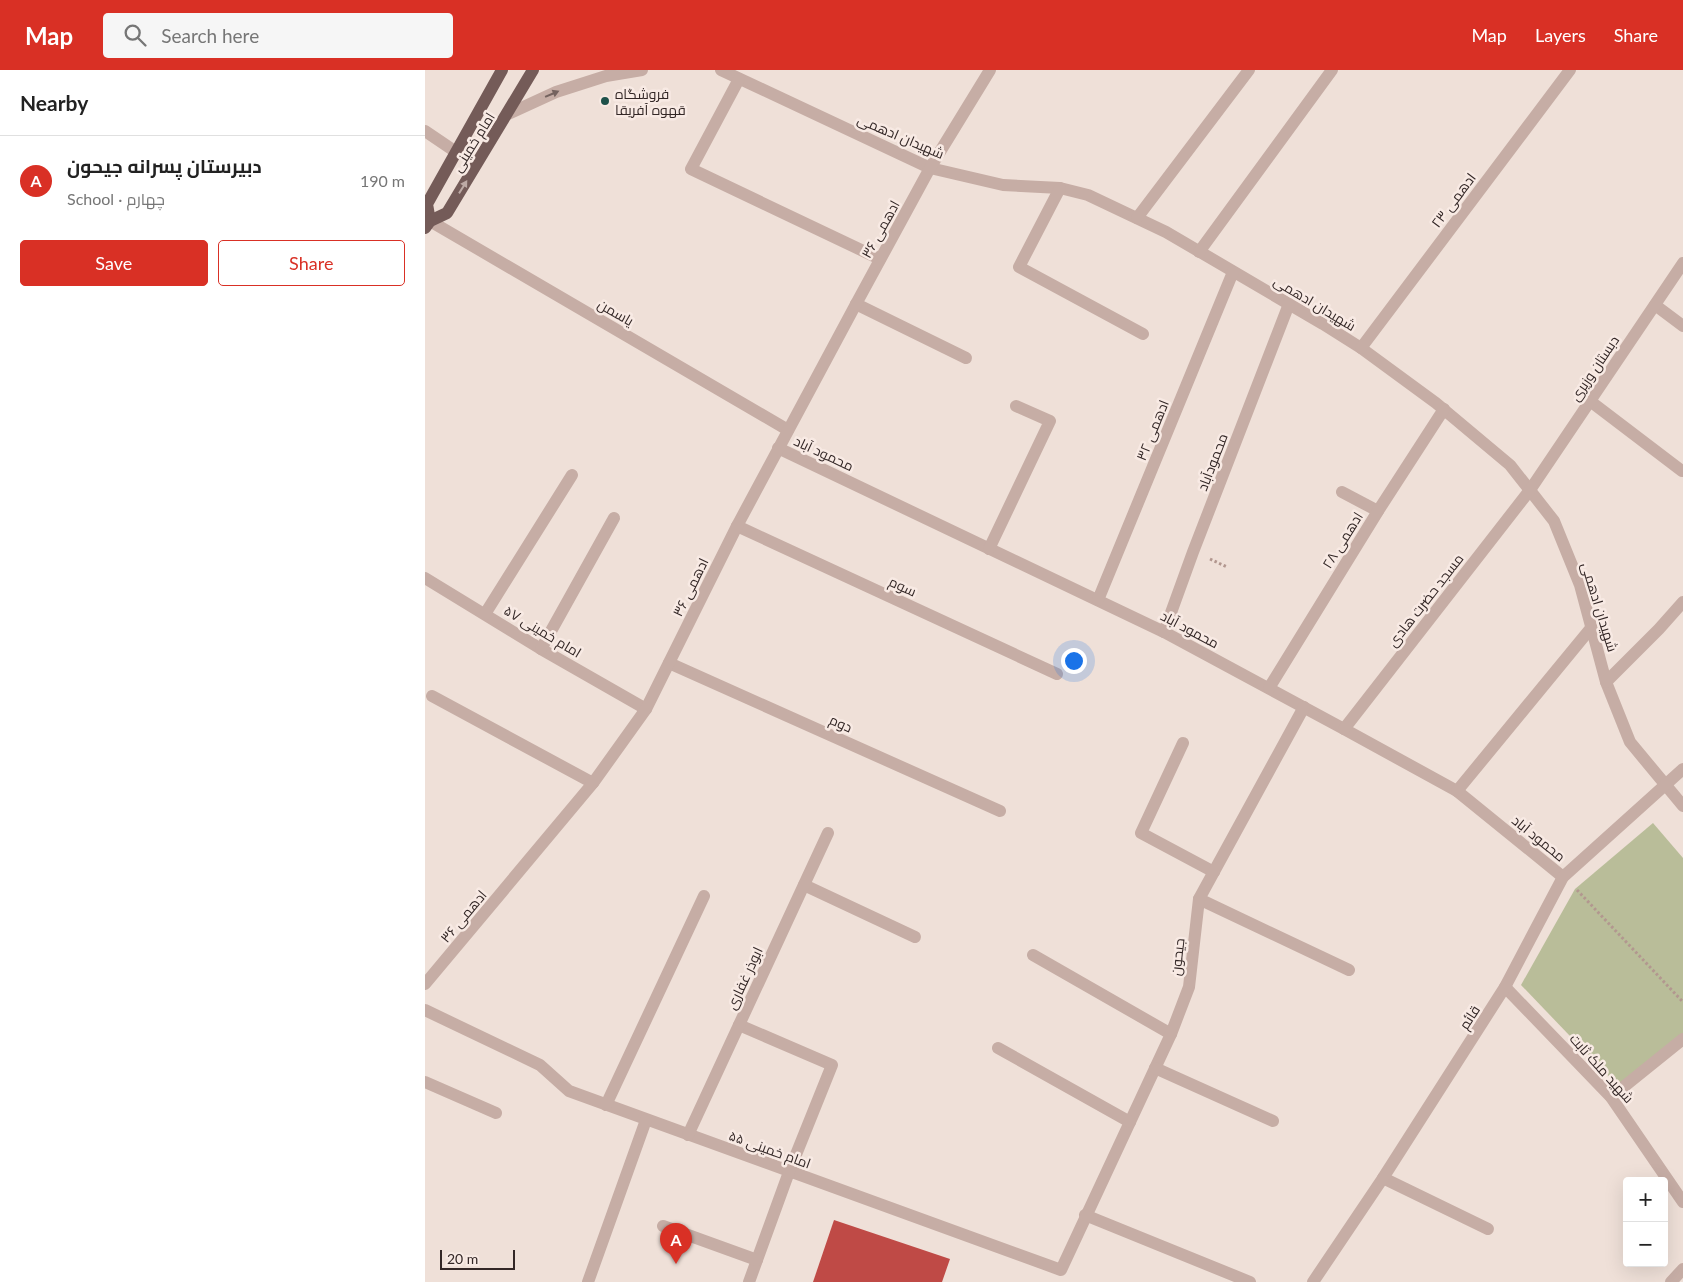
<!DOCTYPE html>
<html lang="en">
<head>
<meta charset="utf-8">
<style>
	:root { --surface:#fff; --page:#f6f6f6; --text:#222; --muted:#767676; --line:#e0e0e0; --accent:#d93025 }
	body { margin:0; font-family:Lato,Cairo,sans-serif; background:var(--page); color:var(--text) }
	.controls { position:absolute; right:15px; bottom:15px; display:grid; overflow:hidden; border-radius:5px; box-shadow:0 5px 20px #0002 }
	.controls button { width:45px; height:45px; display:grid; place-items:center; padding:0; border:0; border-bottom:1px solid var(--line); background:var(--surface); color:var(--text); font:25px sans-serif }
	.scale { position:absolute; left:15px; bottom:12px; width:75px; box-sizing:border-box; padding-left:5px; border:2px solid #332726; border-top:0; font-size:14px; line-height:18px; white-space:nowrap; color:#332726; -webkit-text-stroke:4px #f8eae4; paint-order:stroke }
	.you { position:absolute; left:648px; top:590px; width:18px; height:18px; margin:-12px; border:4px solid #fff; border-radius:50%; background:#1a73e8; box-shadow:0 0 0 8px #1a73e833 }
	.badge { display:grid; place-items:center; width:32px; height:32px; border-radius:50%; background:var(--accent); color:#fff; font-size:16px; font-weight:700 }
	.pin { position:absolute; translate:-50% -41px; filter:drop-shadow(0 1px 2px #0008) }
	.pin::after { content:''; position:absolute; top:26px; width:18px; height:15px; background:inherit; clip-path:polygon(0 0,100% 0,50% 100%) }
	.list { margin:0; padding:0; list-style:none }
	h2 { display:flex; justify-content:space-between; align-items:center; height:65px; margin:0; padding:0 20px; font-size:21px }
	h2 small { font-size:16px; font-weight:400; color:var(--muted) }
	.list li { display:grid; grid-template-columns:32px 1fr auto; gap:15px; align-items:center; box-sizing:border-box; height:90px; padding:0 20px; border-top:1px solid var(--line) }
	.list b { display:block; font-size:19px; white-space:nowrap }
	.list p { margin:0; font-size:16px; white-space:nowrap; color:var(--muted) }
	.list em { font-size:16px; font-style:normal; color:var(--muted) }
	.actions { display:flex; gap:10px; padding:15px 20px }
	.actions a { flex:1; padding:11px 0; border:1px solid var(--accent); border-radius:5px; text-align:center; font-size:18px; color:var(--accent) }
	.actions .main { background:var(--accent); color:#fff }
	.icon { flex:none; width:28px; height:28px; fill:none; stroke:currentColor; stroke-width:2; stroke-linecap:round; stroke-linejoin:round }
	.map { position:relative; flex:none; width:1258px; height:1212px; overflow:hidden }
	header { display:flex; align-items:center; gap:30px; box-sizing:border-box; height:70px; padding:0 25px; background:var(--accent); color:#fff }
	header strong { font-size:24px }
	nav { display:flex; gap:28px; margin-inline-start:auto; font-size:18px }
	.search { width:350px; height:45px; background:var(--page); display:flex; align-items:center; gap:12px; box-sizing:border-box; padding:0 18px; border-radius:5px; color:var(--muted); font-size:19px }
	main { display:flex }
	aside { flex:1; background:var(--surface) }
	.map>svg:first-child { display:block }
	.green { fill:#b9bd99 }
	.building { fill:#bf4a46 }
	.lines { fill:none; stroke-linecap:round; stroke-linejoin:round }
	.path { stroke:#b2978f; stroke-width:3; stroke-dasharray:2.5 2.5; stroke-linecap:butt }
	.minor { stroke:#c6ada5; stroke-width:12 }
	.major { stroke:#745b58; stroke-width:12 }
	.oneway { fill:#75635f }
	.oneway2 { fill:#bdaaa5 }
	.poi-dot { fill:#1e514a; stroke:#f8eae4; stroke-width:2 }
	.labels { text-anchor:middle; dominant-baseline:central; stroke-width:5; stroke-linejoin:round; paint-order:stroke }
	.poi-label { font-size:14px; fill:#332726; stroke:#f8eae4; text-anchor:start }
	.street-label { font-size:14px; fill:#332726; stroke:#f8eae4 }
</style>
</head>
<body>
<header>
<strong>Map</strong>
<div class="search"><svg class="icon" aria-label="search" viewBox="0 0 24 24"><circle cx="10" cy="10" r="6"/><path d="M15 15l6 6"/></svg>Search here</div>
<nav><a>Map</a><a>Layers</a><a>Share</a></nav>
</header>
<main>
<aside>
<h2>Nearby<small></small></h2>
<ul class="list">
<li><span class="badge">A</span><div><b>دبیرستان پسرانه جیحون</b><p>School · چهارم</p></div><em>190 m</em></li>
</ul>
<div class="actions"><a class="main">Save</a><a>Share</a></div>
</aside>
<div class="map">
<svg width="1258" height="1212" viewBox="0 0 1258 1212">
	<rect width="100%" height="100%" fill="#efe0d8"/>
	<!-- green -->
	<polygon class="green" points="1228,753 1258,788 1258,968 1194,1017 1096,915 1150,819"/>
	<!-- building -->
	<polygon class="building" points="409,1150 525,1189 517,1212 388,1212"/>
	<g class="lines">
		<!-- path -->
		<g class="path">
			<polyline points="785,489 802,497"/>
			<polyline points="1152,820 1258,932"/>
		</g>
		<!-- minor -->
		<g class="minor">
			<polyline points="296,0 505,98 578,115 635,118 663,125 741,162 898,254 936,278 1011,333 1085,395 1129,451 1155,515 1181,612 1205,672 1258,736"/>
			<polyline points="314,9 266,99 455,189"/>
			<polyline points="83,44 131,22 181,6 217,0"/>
			<polyline points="0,61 31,82"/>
			<polyline points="635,118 594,197 718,264"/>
			<polyline points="712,148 824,0"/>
			<polyline points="5,151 363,360"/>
			<polyline points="774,182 907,0"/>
			<polyline points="431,234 541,288"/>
			<polyline points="1230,235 1258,256"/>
			<polyline points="936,278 1145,0"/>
			<polyline points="1165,331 1257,401"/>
			<polyline points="353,378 739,562 919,659 1032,721 1138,807"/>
			<polyline points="917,422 953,441"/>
			<polyline points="312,456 632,604"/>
			<polyline points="564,479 625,351 591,336"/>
			<polyline points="0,508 116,579 221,639"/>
			<polyline points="673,530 808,202"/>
			<polyline points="60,544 147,405"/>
			<polyline points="739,562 768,482 864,234"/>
			<polyline points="116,579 189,448"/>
			<polyline points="244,593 575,741"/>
			<polyline points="1181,612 1234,559 1258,532"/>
			<polyline points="844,618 953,441 1019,339"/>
			<polyline points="7,626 168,713"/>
			<polyline points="919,659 1105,420 1258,193"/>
			<polyline points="758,673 716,763 789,802"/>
			<polyline points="1032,721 1166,558"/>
			<polyline points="379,815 490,867"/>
			<polyline points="774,829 924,900"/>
			<polyline points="608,885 746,964"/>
			<polyline points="0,914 168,713 221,639 312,456 431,234 505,98 565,0"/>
			<polyline points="1080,917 1186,1027 1258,1132"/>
			<polyline points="0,940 115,995 144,1021 636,1200 746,964 764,917 774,829 879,637"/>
			<polyline points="314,955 407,995 364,1102 324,1212"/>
			<polyline points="573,978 705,1052"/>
			<polyline points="730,998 848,1051"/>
			<polyline points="0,1012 71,1043"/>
			<polyline points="1186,1027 1258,969"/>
			<polyline points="181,1035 279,826"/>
			<polyline points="263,1065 403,763"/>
			<polyline points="958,1108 1063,1159"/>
			<polyline points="660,1145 825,1212"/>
			<polyline points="238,1156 332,1190"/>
			<polyline points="163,1212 221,1050"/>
			<polyline points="888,1212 958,1108 1080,917 1138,807 1258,699"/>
			<polyline points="1246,1212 1258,1199"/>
		</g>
		<!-- major -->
		<g class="major">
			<polyline points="5,151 2,134 77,0"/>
			<polyline points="0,158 5,151 22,143 108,0"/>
		</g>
	</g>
	<!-- one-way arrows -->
	<defs><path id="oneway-solid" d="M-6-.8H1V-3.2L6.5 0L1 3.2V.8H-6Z" transform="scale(1.25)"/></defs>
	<use class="oneway" href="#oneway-solid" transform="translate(127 24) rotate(-23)"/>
	<use class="oneway2" href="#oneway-solid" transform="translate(38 117) rotate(-58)"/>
	<!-- markers -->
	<circle class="poi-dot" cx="180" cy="31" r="5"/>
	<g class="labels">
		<!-- poi labels -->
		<g class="poi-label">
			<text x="190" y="23">فروشگاه<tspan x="190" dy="16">قهوه آفریقا</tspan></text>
		</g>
		<!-- street labels -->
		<g class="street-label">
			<text transform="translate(476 66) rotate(23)">شهیدان ادهمی</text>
			<text transform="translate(48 72) rotate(-58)">امام خمینی</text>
			<text transform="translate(1028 130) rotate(-53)">ادهمی ۲۳</text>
			<text transform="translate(455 159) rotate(-61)">ادهمی ۳۶</text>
			<text transform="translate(890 233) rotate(31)">شهیدان ادهمی</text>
			<text transform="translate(191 242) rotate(30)">یاسمن</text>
			<text transform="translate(1169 298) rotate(-56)">دبستان وزیری</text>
			<text transform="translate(727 360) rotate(-68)">ادهمی ۳۲</text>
			<text transform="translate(399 383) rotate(25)">محمود آباد</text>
			<text transform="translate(787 392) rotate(-69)">محمودآباد</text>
			<text transform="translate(917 470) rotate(-58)">ادهمی ۲۸</text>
			<text transform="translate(478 516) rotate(25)">سوم</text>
			<text transform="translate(265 517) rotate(-64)">ادهمی ۳۶</text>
			<text transform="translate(1000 530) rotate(-52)">مسجد حضرت هادی</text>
			<text transform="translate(1175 537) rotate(73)">شهیدان ادهمی</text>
			<text transform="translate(765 559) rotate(28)">محمود آباد</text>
			<text transform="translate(118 561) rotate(31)">امام خمینی ۵۷</text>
			<text transform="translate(416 653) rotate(24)">دوم</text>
			<text transform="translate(1114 768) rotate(39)">محمود آباد</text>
			<text transform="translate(38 846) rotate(-50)">ادهمی ۳۶</text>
			<text transform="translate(752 887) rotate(-84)">جیحون</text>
			<text transform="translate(319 908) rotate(-65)">ابوذر غفاری</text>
			<text transform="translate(1044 947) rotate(-57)">قائم</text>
			<text transform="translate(1177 998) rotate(48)">شهید ملک ثابت</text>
			<text transform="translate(345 1079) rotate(20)">امام خمینی ۵۵</text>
		</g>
	</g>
</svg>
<div class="controls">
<button>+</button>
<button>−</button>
</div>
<div class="scale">20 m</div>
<div class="you"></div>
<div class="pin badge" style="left:251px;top:1194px">A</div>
</div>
</main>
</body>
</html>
